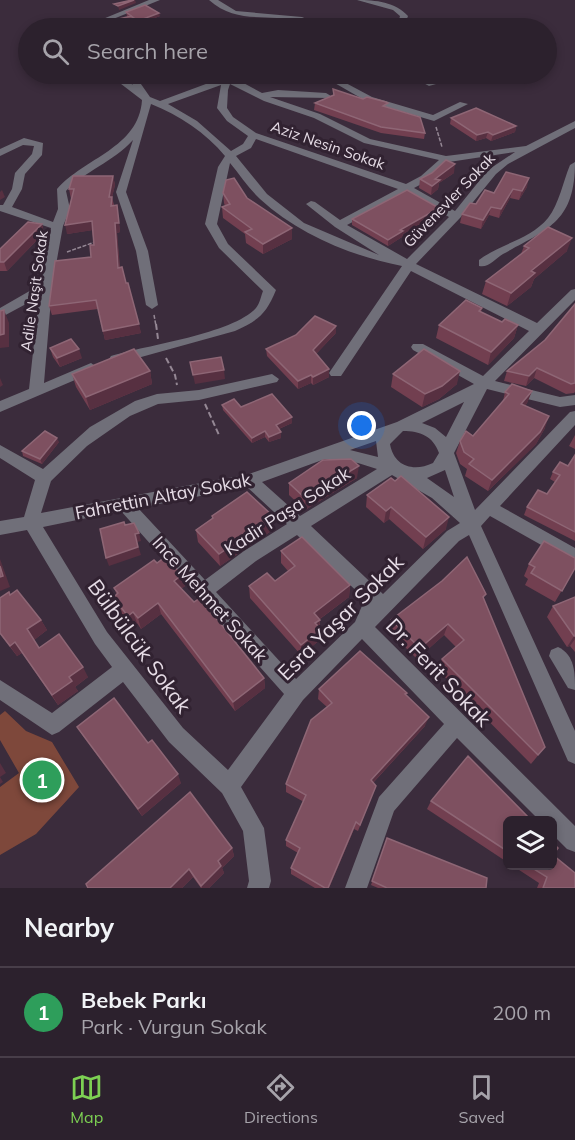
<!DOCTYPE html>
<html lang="en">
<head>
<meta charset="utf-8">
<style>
	:root { --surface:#2c212d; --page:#382e39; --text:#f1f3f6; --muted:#a6a3aa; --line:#483e49; --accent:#7dd153 }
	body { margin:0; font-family:Mulish,sans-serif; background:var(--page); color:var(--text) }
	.controls { position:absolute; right:18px; bottom:18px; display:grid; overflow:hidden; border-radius:9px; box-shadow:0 3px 9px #0003 }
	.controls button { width:54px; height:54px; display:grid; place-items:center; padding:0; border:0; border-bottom:2px solid var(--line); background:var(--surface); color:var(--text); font:30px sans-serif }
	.you { position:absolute; left:362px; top:426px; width:21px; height:21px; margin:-15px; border:4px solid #fff; border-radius:50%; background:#1a73e8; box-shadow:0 0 0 9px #1a73e833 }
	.badge { display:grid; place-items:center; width:39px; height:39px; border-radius:50%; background:var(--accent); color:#fff; font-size:20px; font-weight:700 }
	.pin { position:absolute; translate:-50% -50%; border:3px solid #fff; box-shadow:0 2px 6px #0006 }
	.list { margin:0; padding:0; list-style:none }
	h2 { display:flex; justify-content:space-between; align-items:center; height:78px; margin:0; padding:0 24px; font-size:26px }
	h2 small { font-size:20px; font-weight:400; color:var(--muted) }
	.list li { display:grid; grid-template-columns:39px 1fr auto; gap:18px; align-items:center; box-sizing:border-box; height:90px; padding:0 24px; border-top:2px solid var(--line) }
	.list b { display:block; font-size:22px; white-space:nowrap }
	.list p { margin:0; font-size:20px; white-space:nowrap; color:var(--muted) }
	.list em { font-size:20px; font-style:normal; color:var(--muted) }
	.icon { flex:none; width:33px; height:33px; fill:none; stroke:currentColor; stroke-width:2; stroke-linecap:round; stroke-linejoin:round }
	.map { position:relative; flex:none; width:575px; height:888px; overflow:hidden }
	.search { position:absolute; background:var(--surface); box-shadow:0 3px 9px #0003; left:18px; right:18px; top:18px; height:66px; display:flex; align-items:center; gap:15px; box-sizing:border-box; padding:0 21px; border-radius:33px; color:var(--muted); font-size:22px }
	.sheet { height:168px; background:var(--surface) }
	nav { display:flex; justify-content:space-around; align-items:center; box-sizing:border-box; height:84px; border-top:2px solid var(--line); background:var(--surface); font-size:16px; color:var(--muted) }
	nav a { display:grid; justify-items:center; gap:3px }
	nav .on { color:var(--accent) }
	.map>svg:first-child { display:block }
	.green { fill:#7e483b }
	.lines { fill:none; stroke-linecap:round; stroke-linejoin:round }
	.path-far1 { stroke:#958895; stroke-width:1.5; stroke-dasharray:4 1.5; stroke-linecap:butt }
	.path { stroke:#958895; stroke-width:2; stroke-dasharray:6 3; stroke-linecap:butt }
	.minor { fill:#706f79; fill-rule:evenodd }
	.wall { fill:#723f50 }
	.shaded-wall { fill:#573041 }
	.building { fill:#7e5060; stroke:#8e6675; stroke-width:1.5 }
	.labels { text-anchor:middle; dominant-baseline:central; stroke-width:6; stroke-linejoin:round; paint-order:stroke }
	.far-street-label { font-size:15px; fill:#e6dce6; stroke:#312231 }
	.street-label { font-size:18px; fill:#e6dce6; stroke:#312231 }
	.near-street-label { font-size:21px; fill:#e6dce6; stroke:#312231 }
</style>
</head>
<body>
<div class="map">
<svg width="575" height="888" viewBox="0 0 575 888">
	<rect width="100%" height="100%" fill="#3b2c3c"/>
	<!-- green -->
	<polygon class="green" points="5,711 26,731 52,742 79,787 36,834 0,855 0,787 19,773 0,740 0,715"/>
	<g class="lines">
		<!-- path-far1 -->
		<g class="path-far1">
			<polyline points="436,127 442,147"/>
			<polyline points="67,252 95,242"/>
			<polyline points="154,315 156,326"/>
		</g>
		<!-- path -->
		<g class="path">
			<polyline points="156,324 158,339"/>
			<polyline points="166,358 175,375 177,385"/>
			<polyline points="205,404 219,435"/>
		</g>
		<!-- minor -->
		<g class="minor">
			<polygon points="149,0 160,0 91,28 81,28"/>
			<path d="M209 0H218L236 11 302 17 327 28C316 29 310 24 300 21 267 13 237 25 209 0Z"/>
			<path d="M357 0C376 0 395 2 408 16 404 27 402 28 390 28L398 24 400 16 393 10Z"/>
			<polygon points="191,22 211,26 210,28 191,26 148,28"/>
			<path d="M108 74H117L133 85 126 74H134L150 97 160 101 222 78 219 74H227L262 93 278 90 326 93 331 96 329 98 270 97 320 114 370 139 446 156 526 146 575 121V128L508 164 496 174 460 218 416 264 537 323 571 290 575 289V300L495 381 560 397 575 395V405L560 407 487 389 454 453 475 510 570 412 575 411V425L500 506 575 548V564L490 516 481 526 575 731V764L568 761 469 535 459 541 375 627 575 826V852L567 849 552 834V820H539L457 738 394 811 367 888H345L379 797 444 724 362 639 303 700 241 787 264 828 271 881 269 888H247L249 881 243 831 222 793 169 742 123 682 59 732 52 735 0 700V680L52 713 112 667 95 644 27 530 0 535V521L24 517 35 480 0 458V445L43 469 90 427 135 401 157 394 199 390 272 374 279 379 277 382 199 400 158 404 130 416 87 446 51 481 41 513 249 474 397 422 474 384 413 350 411 347 413 344H423L483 376 529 331 411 271 341 376H331L329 373 331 370 402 266C351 256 298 234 260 199 249 189 240 175 230 163L217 224 228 244 276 290C266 314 259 320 235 331L116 364 111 362 109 359 111 356C147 345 232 334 256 308 260 303 261 296 263 291L219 248 205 224 218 167 225 156C206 133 179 115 151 104L126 192 148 251 158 305 152 309 146 305 136 251 116 192 133 140C113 162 85 171 66 191L70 209 63 226 52 287 44 383 91 363 98 368 96 371 0 412V401L29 389 39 297 0 318V308L40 285 51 228 0 211V205H3L12 189 15 173 32 154 34 146 23 145 0 156V149L24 138 43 143 42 155 25 174 22 189 12 207 53 222 58 209 57 189C84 158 139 148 142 100ZM230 84 264 101 314 118 364 143 439 160 421 176 406 184 256 133 233 117 227 108 228 90ZM221 85 217 108 227 121 248 136 243 144 231 151 197 121 168 104ZM256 139 398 189 340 220 315 202 311 201 306 204 335 227 379 255 304 223 267 194 236 156 251 148ZM515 152 488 170 455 211 414 188 429 180 449 162ZM406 193 449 217 407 259 347 225ZM464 402 446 437 435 428 422 423ZM403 431C420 431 433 436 439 453L433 463C414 472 394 467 390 444ZM376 441 378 457 350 450ZM325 459 358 463 377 469 300 516 262 482ZM445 470 454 497 427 478ZM392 475 432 498 460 523 447 531 383 594 311 526ZM247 487 287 524 244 551 205 580 138 508ZM121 511 284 694 228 770 183 728 107 632 43 527ZM297 535 365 599 355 622 296 679 216 592 256 561Z"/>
			<polygon points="319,74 329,74 372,97 433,115 460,102 468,104 434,121 366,101"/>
			<polygon points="407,74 417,74 436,84 429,86"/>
			<path d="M575 162C575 222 548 229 503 254 495 259 489 268 479 266V260C500 244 531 239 548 218 559 204 563 182 570 165Z"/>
			<path d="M558 647C575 655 575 673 575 690L568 688 549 656 551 650Z"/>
		</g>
	</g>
	<!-- wall -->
	<g class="wall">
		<polygon points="126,12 160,16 139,24 144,28 121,28 116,24 115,20 128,17 127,16"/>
		<polygon points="333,89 387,107 425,133 424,139 381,133 314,110 315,103 333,95"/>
		<polygon points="451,118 516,126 515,132 491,141 486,138 476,141 450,124"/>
		<polygon points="454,173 439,183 438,189 431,195 419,188 420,179"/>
		<polygon points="113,176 115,185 112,197 114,205 118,214 120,232 117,233 120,268 126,283 141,333 105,340 98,309 52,315 49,306 91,257 94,245 92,230 67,234 71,199 69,189"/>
		<polygon points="527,187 519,200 510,198 499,218 489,215 481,229 460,223 462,214 494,193"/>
		<polygon points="223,193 247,198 292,239 263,254 246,243 245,234 223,218 222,207 225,206 224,203"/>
		<polygon points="439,208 438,213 403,234 402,237 388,246 352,225 352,219"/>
		<polygon points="42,224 44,233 7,271 0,271 0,249"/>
		<polygon points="524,246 567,251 534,279 531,287 507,306 482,294 486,281 521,254"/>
		<polygon points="575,304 575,392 574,393 566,394 534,378 526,386 504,381 507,371 545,340"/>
		<polygon points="482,308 481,312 502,322 518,325 514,338 488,365 436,338 439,325"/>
		<polygon points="336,333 316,354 329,369 329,377 313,385 311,383 298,389 267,356 266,349"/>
		<polygon points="50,348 82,358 60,367 53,357"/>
		<polygon points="150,371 152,384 90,410 76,387 72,374"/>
		<polygon points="393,374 457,384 439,399 422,407 391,387"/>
		<polygon points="532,391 527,403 525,406 545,428 536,444 488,491 465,476 467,469 460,464 456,453 460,441 473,436 503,401 505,392"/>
		<polygon points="222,405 241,407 292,423 279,429 281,438 269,442 265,437 252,443 223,410"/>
		<polygon points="575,435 575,449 569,446"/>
		<polygon points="59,442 42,464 23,456 22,451"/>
		<polygon points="575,455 575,541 524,515 527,507 547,494 555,482 550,479 553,472 568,466"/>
		<polygon points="357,478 305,510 289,495 289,483"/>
		<polygon points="367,495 446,529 423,549 389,519 384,523 366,507"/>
		<polygon points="212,516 274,529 220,566 198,542 196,530 213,518"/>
		<polygon points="281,551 350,585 349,597 320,619 320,640 301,655 250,598 249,586 275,581 288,571 281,563"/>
		<polygon points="157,563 182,575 185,586 181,589 264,678 265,688 235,711 161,614 141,629 137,623 132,627 117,609 113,598 117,595 114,588"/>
		<polygon points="529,564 575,568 555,602 525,585 528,579 524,576"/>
		<polygon points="10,595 41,620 47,630 34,640 39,648 88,677 75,687 78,691 58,705 22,653 17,656 0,634 0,598"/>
		<polygon points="575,597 575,652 570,646 567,647 547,617 553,606"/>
		<polygon points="484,600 545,747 531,764 438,670 442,659 456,647 444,635 417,659 389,631 391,620"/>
		<polygon points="319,689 407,693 406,695 425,726 373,783 376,786 358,831 354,829 329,888 315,888 291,874 291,868 298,853 286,846 286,840 304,802 286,792 286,784 327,707 318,699"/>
		<polygon points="77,727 148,743 181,783 142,816 83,736"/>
		<polygon points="431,801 507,820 507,862 427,809"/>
		<polygon points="387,838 486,888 378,888 371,885"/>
		<polygon points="552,842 553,855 575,888 537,888 539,883 513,866 552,866"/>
		<polygon points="232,848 234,856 222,868 224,873 209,888 201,888 193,877 182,888 88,888"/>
	</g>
	<!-- shaded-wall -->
	<g class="shaded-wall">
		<polygon points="134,0 135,0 136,3 119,10 118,6"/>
		<polygon points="159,13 160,16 139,24 138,21"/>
		<polygon points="516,126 515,132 491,141 493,135"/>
		<polygon points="488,132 486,138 476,141 477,135"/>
		<polygon points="455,164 454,173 439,183 438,189 431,195 432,186 435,179"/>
		<polygon points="113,176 115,185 110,206 109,197"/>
		<polygon points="529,178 527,187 519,200 522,191"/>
		<polygon points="513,189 510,198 499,218 501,209"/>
		<polygon points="2,190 5,197 0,200 0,192"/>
		<polygon points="117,205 120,232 117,233 120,277 118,268 115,223"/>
		<polygon points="491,207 489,215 481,229 483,220"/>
		<polygon points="439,208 438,213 403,234 402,237 388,246 388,240 400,230"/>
		<polygon points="92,221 94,230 67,234 65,225"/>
		<polygon points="42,224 44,233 7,271 4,262"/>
		<polygon points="292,228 292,239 263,254 263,244"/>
		<polygon points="572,238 567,251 534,279 531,287 507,306 511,293 531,271"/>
		<polygon points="4,310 9,323 9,347 0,348 0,335"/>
		<polygon points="139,324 141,333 105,340 103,331"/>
		<polygon points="518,325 514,338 488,365 491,352"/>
		<polygon points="336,326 336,333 312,358 313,350"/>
		<polygon points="79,349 82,358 60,367 57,358"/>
		<polygon points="537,368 534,378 526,386 529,376"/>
		<polygon points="329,369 329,377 313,385 313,377"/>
		<polygon points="224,370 225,379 195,384 193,375"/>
		<polygon points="150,371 152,384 90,410 86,397"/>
		<polygon points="460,371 457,384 439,399 422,407 425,394"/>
		<polygon points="311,375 311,383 298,389 298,381"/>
		<polygon points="0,378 3,385 0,387"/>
		<polygon points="532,391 527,403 517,416 521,404"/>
		<polygon points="549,416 545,428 536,444 488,491 492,480"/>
		<polygon points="292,417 292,423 276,430 276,425"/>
		<polygon points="265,431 265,437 252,443 252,438"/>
		<polygon points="281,432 281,438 269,442 269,437"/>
		<polygon points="57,438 59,442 42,464 40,459"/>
		<polygon points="359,466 357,478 305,510 305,498"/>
		<polygon points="391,507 389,519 384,523 386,511"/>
		<polygon points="274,517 274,529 220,566 219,554"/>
		<polygon points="449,517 446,529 423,549 426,537"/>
		<polygon points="139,533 141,541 137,542 141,555 109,566 106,558 135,534"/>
		<polygon points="0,559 10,587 0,591"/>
		<polygon points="182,575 185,586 177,592 174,581"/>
		<polygon points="350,585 349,597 313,624 314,613"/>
		<polygon points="158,603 161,614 141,629 138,618"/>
		<polygon points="133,612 137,623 132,627 128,616"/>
		<polygon points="41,620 47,630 34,640 27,629"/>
		<polygon points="320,620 319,630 321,629 320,640 301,655 301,645 315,623"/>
		<polygon points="448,624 444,635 417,659 420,648"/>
		<polygon points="574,636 575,636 575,639 570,646 567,647"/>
		<polygon points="15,642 22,653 17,656 10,646"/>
		<polygon points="83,667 88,677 75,687 78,691 58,705 52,695 69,677"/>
		<polygon points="264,678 265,688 235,711 233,702"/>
		<polygon points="429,717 425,726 368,788 371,780"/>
		<polygon points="0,763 6,773 0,777 3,782 0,784"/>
		<polygon points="178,774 181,783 142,816 138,809"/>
		<polygon points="356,822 354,829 329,888 328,888"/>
		<polygon points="232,848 234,856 222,868 224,873 209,888 202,888 201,886 218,861"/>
		<polygon points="189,869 193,877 182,888 170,888"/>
	</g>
	<!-- building -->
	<g class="building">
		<polygon points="132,0 134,0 118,6 114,4"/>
		<polygon points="145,5 159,13 138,21 126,12"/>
		<polygon points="131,16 144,28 124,28 115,20"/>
		<polygon points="333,89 363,99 367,97 386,102 388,103 383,106 420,117 425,133 381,127 315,103 334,95"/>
		<polygon points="476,108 516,126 493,135 488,132 477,135 451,118"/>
		<polygon points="446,160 455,164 435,179 440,180 432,186 420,179 432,173"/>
		<polygon points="506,172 529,178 522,191 513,189 501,209 491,207 483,220 462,214 470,203 476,204 485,190 494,193"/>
		<polygon points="73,176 113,176 109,197 112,197 111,206 117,205 119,223 115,223 118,268 122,267 126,283 128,283 139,324 103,331 96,300 49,306 55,261 91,257 90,245 94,245 92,221 65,225 74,189 69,189"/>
		<polygon points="234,178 247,198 292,228 263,244 245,232 252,229 222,207 230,204 223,193 226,180"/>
		<polygon points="407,190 439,208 400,230 403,231 388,240 352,219"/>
		<polygon points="28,222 42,224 4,262 0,262 0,249"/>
		<polygon points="548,227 572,238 531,271 535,273 511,293 486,281 529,248 524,246"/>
		<polygon points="466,300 482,308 479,311 502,322 505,319 518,325 491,352 439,325"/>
		<polygon points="575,304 575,383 571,384 537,368 529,376 507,371 545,340"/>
		<polygon points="4,310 4,334 0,335 0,311"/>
		<polygon points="315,316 336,326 313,350 329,369 313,377 311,375 298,381 266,349 296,335"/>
		<polygon points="71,339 79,349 57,358 50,348"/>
		<polygon points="134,349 150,371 86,397 72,374"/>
		<polygon points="424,349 460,371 442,386 425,394 393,374"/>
		<polygon points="221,357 224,370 193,375 190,362"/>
		<polygon points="512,384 532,391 521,404 549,416 540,432 492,480 469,464 474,459 464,452 460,441 466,431 473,436 509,394 505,392"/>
		<polygon points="272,394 292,417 276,425 281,432 269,437 265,431 252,438 222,405 234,399 241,407"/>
		<polygon points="45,431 57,438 40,459 22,451"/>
		<polygon points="575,455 575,532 527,507 538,490 547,494 560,475 553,472 560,462 568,466"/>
		<polygon points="351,459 359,466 305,498 289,483 323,460"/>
		<polygon points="401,476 449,517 426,537 391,507 386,511 367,495 391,478 395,481"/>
		<polygon points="247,492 274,517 219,554 196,530 213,518 212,516"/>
		<polygon points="124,522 125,525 134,523 139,533 135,534 138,547 106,558 100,529"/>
		<polygon points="302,537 350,585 314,613 320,620 315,623 321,629 301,645 249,586 267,573 275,581 295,566 281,551"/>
		<polygon points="544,541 575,558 575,568 562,591 531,573 535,567 529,564"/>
		<polygon points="165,557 182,575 174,581 194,602 200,598 264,678 233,702 158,603 138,618 133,612 128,616 113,598 118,593 114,588 154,560 157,563"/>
		<polygon points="467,557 486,594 483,597 545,747 538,755 442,659 464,640 448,624 420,648 391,620 442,581"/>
		<polygon points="0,566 3,576 0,577"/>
		<polygon points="17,590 41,620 27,629 39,648 59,634 83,667 69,677 72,681 52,695 15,642 10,646 0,633 0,598 9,592 10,595"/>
		<polygon points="575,597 575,636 574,636 553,606"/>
		<polygon points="360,651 407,693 405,694 429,717 371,780 376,786 360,825 356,822 328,888 325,888 291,868 300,848 286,840 306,795 286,784 311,720 332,703 319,689"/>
		<polygon points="114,698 148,743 152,740 178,774 138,809 77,727"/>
		<polygon points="468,756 531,820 507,820 507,851 431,801"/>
		<polygon points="190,792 232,848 218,861 221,866 201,886 189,869 170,888 88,888 86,884"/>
		<polygon points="387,838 487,878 486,888 387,888 372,881"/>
		<polygon points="552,842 558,848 553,855 575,873 575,888 543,888 547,877 529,866 552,866"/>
	</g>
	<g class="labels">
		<!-- far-street labels -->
		<g class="far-street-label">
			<text transform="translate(328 145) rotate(19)">Aziz Nesin Sokak</text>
			<text transform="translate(449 200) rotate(-46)">Güvenevler Sokak</text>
			<text transform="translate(34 291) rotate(-82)">Adile Naşit Sokak</text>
		</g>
		<!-- street labels -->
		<g class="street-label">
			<text transform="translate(163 496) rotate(-11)">Fahrettin Altay Sokak</text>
			<text transform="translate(287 511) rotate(-33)">Kadir Paşa Sokak</text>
			<text transform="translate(210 599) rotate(48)">Ince Mehmet Sokak</text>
		</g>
		<!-- near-street labels -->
		<g class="near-street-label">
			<text transform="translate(340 617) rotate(-45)">Esra Yaşar Sokak</text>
			<text transform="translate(140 646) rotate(54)">Bülbülcük Sokak</text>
			<text transform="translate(439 672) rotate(46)">Dr. Ferit Sokak</text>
		</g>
	</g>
</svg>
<div class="controls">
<button><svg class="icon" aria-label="layers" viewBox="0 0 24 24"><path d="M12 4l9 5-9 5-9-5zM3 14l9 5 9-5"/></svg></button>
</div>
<div class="you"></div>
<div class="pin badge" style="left:42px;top:780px;background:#2e9e5b">1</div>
<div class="search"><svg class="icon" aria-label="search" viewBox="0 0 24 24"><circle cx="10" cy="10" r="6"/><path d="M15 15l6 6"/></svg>Search here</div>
</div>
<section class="sheet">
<h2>Nearby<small></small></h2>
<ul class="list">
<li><span class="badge" style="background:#2e9e5b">1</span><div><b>Bebek Parkı</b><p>Park · Vurgun Sokak</p></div><em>200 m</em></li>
</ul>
</section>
<nav>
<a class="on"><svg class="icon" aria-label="map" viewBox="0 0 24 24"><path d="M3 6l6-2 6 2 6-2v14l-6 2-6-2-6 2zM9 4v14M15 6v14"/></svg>Map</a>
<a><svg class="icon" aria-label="directions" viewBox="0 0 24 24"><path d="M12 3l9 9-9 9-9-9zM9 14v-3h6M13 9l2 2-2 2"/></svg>Directions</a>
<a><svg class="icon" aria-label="saved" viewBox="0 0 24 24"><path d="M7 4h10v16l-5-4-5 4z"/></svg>Saved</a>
</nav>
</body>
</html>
